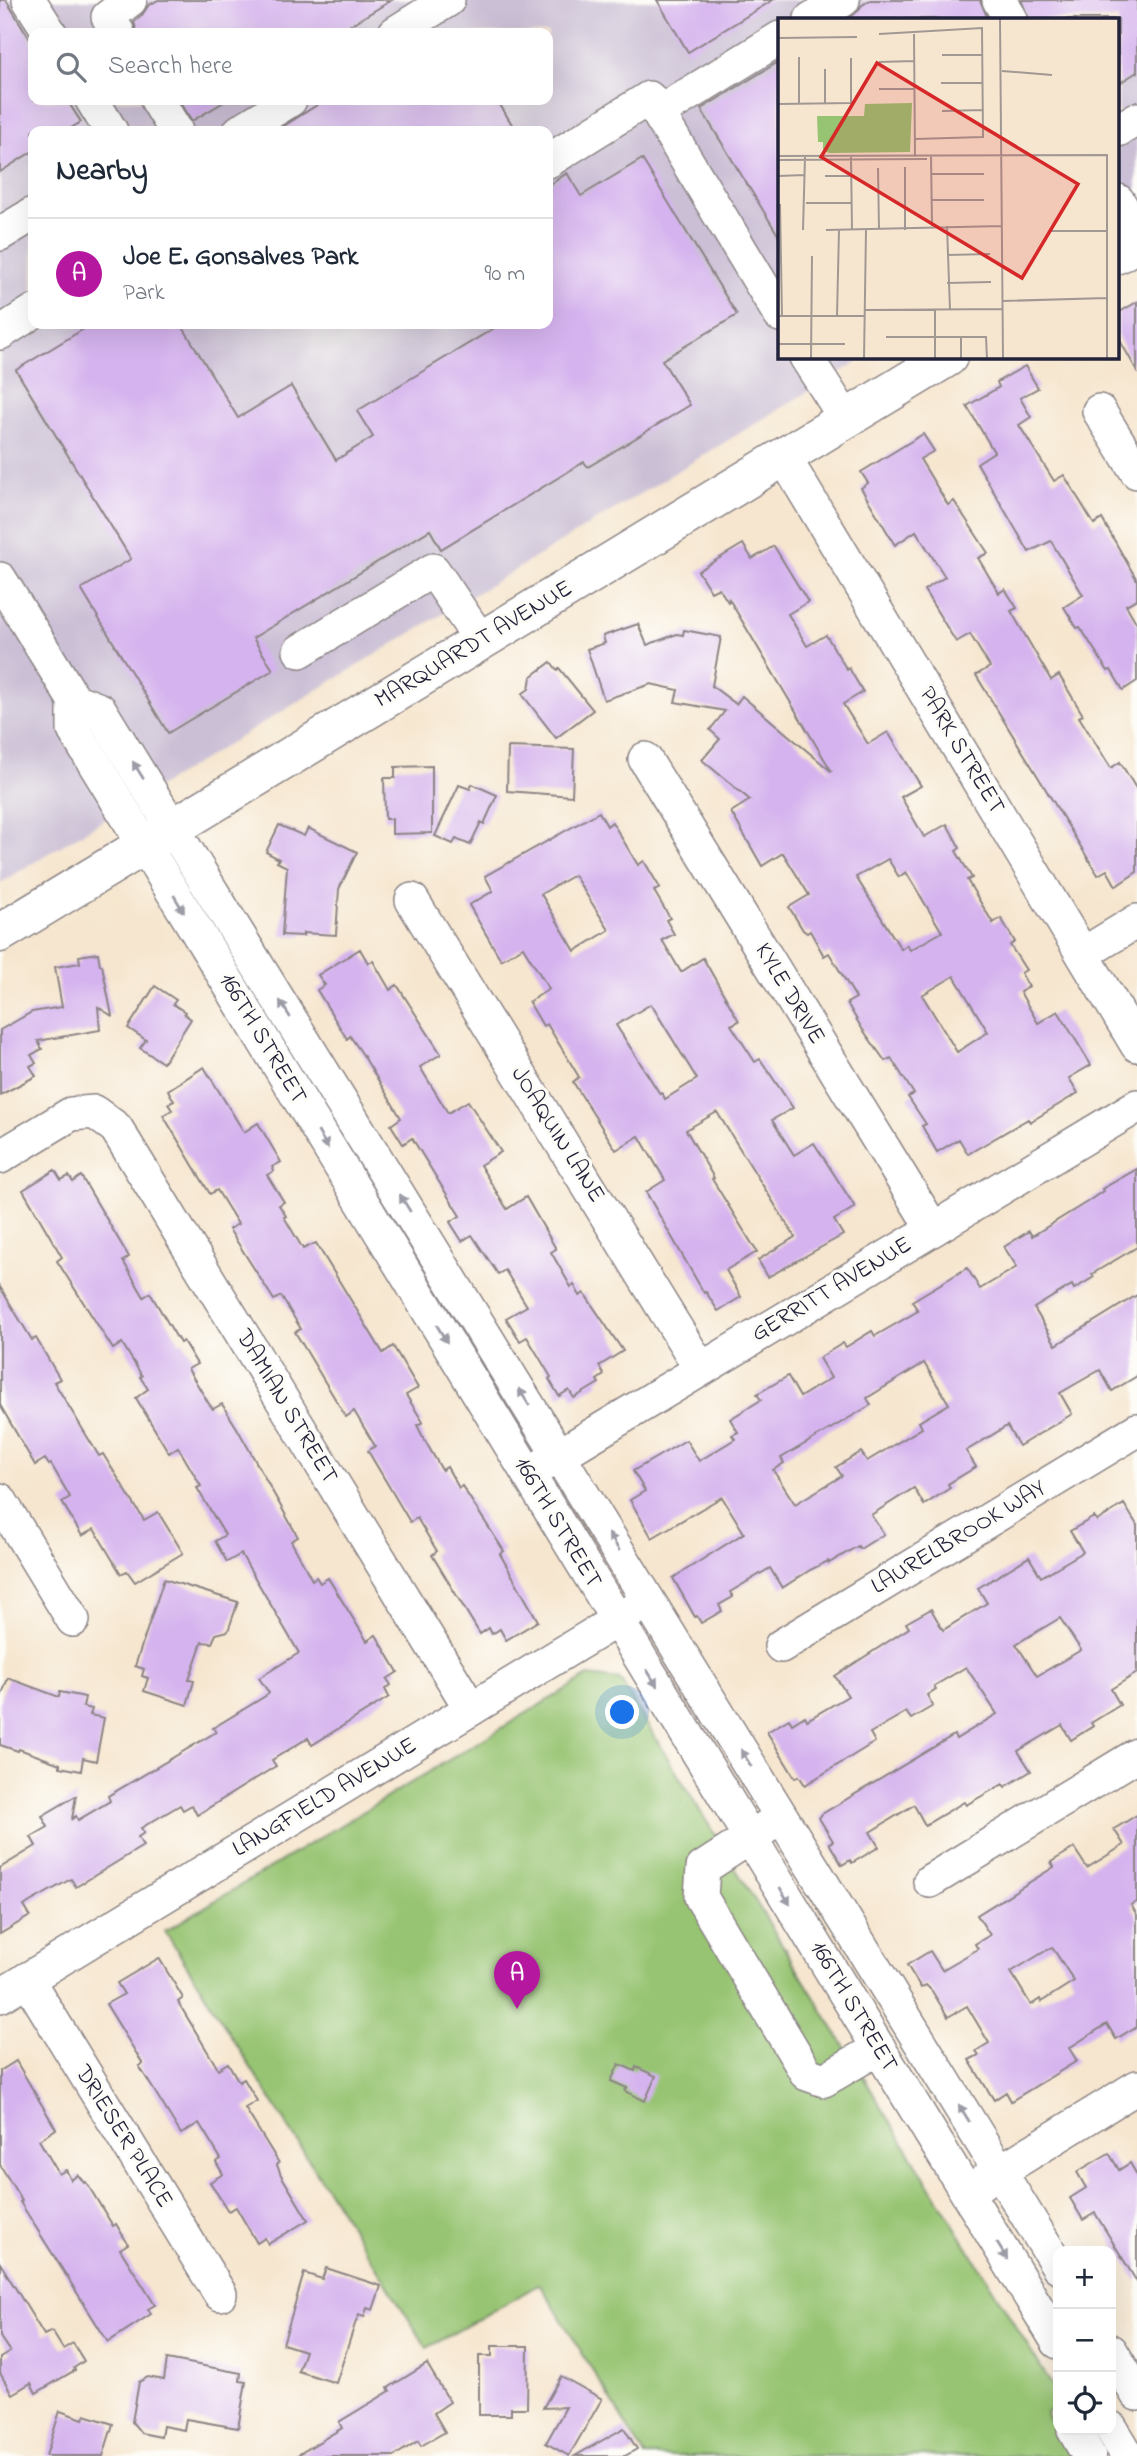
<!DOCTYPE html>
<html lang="en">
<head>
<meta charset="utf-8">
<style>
	:root { --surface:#fff; --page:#f2f2f3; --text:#1f2937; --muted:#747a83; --line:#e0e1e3; --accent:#b5179e }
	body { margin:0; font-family:"Indie Flower",sans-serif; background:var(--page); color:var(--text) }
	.controls { position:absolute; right:21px; bottom:21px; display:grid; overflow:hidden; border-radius:14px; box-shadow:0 7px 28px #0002 }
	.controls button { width:63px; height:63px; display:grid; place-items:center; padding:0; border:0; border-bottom:2px solid var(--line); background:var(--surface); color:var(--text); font:35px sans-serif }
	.you { position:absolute; left:623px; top:1713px; width:24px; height:24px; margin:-18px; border:5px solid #fff; border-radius:50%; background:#1a73e8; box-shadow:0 0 0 10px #1a73e833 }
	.badge { display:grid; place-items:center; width:46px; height:46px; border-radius:50%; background:var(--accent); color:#fff; font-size:23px; font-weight:700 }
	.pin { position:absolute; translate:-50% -58px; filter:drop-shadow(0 2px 4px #0008) }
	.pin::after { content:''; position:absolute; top:37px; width:24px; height:21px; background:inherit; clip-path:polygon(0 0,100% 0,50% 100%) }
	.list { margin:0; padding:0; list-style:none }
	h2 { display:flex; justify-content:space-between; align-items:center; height:91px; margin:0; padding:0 28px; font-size:30px }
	h2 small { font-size:23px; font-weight:400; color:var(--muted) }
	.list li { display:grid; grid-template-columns:46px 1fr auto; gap:21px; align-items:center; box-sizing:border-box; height:112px; padding:0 28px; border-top:2px solid var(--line) }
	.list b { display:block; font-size:26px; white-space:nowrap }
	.list p { margin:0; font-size:23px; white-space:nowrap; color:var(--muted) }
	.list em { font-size:23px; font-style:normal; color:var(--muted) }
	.icon { flex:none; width:38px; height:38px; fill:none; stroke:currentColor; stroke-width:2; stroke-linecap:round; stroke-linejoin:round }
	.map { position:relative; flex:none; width:1137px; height:2456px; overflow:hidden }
	.search { position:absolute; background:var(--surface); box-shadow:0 7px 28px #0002; left:28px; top:28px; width:525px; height:77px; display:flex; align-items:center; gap:18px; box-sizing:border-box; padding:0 24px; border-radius:14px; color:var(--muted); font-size:26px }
	.panel { position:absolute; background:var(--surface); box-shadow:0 7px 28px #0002; left:28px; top:126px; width:525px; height:203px; border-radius:14px }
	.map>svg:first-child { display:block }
	.industrial { fill:#cbbfd5; fill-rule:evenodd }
	.green { fill:#97c472; stroke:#5c7356; stroke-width:2 }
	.building { fill:#d5b3ee; fill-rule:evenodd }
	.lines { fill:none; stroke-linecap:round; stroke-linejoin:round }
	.minor-casing { stroke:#8c8485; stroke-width:36 }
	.major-casing { stroke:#8c8485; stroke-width:41 }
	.minor { stroke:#fff; stroke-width:33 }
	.major { stroke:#fff; stroke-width:38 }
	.oneway { fill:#9c9ca7 }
	.labels { text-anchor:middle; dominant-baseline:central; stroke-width:6; stroke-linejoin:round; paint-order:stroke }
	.street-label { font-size:24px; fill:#22223b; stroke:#fdfcf7 }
	.inset-road { fill:none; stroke:#a19894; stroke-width:2 }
	.view { fill:#d62828; fill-opacity:0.15; stroke:#d62828; stroke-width:3.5 }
	.inset-edge { fill:none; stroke:#22223b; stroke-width:3.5 }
</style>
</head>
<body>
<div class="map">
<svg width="1137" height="2456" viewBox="0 0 1137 2456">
	<rect width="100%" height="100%" fill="#fdfcf7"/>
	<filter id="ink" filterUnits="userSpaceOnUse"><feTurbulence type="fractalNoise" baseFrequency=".0143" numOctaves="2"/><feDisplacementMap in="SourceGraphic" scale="14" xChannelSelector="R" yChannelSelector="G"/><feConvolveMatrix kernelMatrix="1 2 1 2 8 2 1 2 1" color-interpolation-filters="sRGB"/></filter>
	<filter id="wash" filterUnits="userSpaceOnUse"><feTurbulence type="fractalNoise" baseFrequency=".00686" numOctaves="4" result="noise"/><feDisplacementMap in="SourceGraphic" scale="28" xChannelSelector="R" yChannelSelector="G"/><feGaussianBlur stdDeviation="1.57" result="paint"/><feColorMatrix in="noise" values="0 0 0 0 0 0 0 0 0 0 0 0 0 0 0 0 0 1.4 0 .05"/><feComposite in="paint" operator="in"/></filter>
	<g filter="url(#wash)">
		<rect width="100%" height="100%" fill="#f6e6cf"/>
		<!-- industrial -->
		<path class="industrial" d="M0 0H1137V192L1118 204V19H780V357H865L0 883ZM33 33H548V100H33ZM33 131H548V324H33Z"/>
		<!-- green -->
		<path class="green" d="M588 1676 620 1680 1058 2395C1058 2403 1052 2409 1046 2413L1071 2456H645L540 2284 427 2348 165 1931Z"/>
		<g id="blocks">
			<!-- building -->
			<g class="building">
				<polygon points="0,0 6,0 33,44 33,100 67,100 81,122 66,131 33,131 33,151 0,172"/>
				<polygon points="158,0 392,0 337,33 137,33 134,22 142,15 148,6"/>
				<polygon points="657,0 773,0 688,52"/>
				<polygon points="870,0 980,0 988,19 848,19 859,10 861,6"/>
				<polygon points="1021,0 1137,0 1137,72 1118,84 1118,19 1029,19"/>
				<polygon points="780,61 780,238 701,109"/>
				<polygon points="179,100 227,100 192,121"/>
				<polygon points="325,100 497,100 516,131 276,131"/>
				<polygon points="642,159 737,315 662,360 690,405 588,467 584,462 441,549 430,530 253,638 273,670 168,733 81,589 131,559 16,370 92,324 181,324 238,418 291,386 336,460 373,437 357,411 501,324 548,324 548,186 567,173 581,196"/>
				<polygon points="1137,302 1137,371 1118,337 1118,313"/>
				<polygon points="1025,366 1038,388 1020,398 1031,417 1019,425 1054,481 1064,475 1094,524 1102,519 1137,580 1137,599 1126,605 1137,624 1137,681 1123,690 1111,670 1108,671 1080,627 1077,628 1064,607 1083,595 1051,541 1029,552 977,463 994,452 967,406 999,387 997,382"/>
				<polygon points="923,434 934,451 920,459 948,505 954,501 988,553 978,558 999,593 1005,589 1017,608 1011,611 1051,680 1059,675 1083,715 1079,717 1111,768 1120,762 1137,790 1137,872 1116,886 1107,870 1098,875 976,675 990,667 970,634 956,642 924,590 945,577 916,531 895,545 861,488 868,483 861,472"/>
				<path d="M743 544 752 559 774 546 808 602 788 614 807 646 826 635 847 670 849 668 863 692 843 704 868 744 888 732 921 786 901 797 924 837 947 824 960 848 956 851 972 878 967 880 993 923 1001 918 1015 942 1010 945 1026 970 1021 973 1029 987 1020 992 1038 1023 1058 1011 1091 1065 1069 1078 1078 1093 1030 1122 1028 1119 968 1154 959 1139 937 1152 922 1126 926 1124 908 1097 914 1094 891 1058 885 1061 861 1027 847 1003 856 998 829 953 824 956 810 931 807 933 803 930 789 907 809 895 783 853 762 866 731 812 750 800 702 760 720 739 710 730 725 711 675 702 678 690 651 684 604 700 587 649 605 643 603 636 638 624 647 645 677 634 683 635 684 630 721 637 712 686 736 704 742 696 832 772 729 599 728 602 719 588 711 592 698 571ZM888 859 899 877 906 872 942 932 910 950 907 945 901 949 856 877ZM954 976 988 1032 957 1052 922 995Z"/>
				<polygon points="551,662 557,670 559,668 593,710 556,738 522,694 529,689 531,677"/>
				<polygon points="508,747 574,749 572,796 507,791"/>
				<polygon points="432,766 432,833 392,834 392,819 385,819 384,778 395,778 395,767"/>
				<polygon points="472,784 497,795 484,824 481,822 470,845 456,839 453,844 435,836 459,785 470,789"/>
				<path d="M599 812 607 826 612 822 638 865 644 861 660 888 654 891 670 918 666 920 674 934 662 940 681 972 703 958 739 1021 731 1025 755 1062 760 1059 793 1108 772 1120 794 1155 814 1143 855 1207 834 1220 843 1235 768 1277 758 1260 795 1237 717 1112 686 1130 714 1178 712 1179 757 1252 726 1270 741 1297 718 1311 706 1292 704 1293 646 1192 665 1180 639 1136 616 1150 573 1082 579 1077 547 1024 543 1026 529 1002 549 989 523 947 501 960 469 905 493 891 485 876ZM574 875 609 930 575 951 541 894ZM651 1004 697 1079 665 1099 662 1093 660 1094 616 1025Z"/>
				<polygon points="279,825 304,836 308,828 357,852 339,889 336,935 303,933 303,936 282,935 287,867 277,862 279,859 266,852"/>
				<polygon points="360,949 368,963 373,961 390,990 397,985 441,1054 420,1067 448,1113 468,1101 501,1152 480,1165 507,1209 526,1197 556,1249 551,1252 571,1287 574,1285 580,1296 584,1293 623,1351 599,1366 604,1375 597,1380 599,1383 574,1398 569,1390 559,1396 549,1379 551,1377 527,1337 520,1341 506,1318 527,1306 505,1270 498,1274 472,1235 462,1241 450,1222 460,1216 412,1138 403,1144 391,1125 401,1118 363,1055 350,1036 347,1039 317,990 325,985 318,975"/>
				<polygon points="98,953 100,965 102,965 112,1016 98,1007 100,1030 38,1041 42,1049 31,1055 36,1063 30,1066 36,1076 0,1095 0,1030 32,1012 62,1007 55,967 80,963 79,956"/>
				<polygon points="155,986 176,1000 173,1004 185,1012 184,1014 191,1019 163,1063 140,1048 146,1040 128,1028"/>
				<polygon points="204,1067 244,1132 258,1123 281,1162 272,1167 274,1171 267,1175 284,1202 279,1205 286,1216 284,1217 303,1249 316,1243 383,1353 393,1346 418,1388 406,1395 423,1422 417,1425 424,1439 442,1470 447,1467 459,1488 462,1486 504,1551 500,1554 538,1621 506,1640 500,1629 492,1634 489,1628 480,1634 432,1555 437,1551 417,1518 410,1522 368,1451 375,1446 354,1411 346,1417 295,1332 301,1329 281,1296 274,1300 229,1229 238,1224 217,1190 210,1194 163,1115 172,1110 168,1104 174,1101 168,1090"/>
				<path d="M1137 1169V1247L1092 1274 1094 1277 1074 1289 1072 1285 1034 1308 1056 1345 1137 1295V1376L1112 1391 1100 1370 1060 1393 1072 1414 1019 1446 1007 1426 966 1451 976 1467 948 1484 950 1488 924 1505 914 1488 871 1515 884 1534 860 1549 858 1546 829 1563 828 1561 810 1570 782 1588 770 1568 730 1592 733 1597 719 1605 722 1611 701 1623 697 1616 695 1617 673 1578 744 1533 722 1497 652 1538 630 1500 645 1491 633 1471 686 1440 699 1461 735 1439 732 1435 738 1432 730 1419 761 1400 757 1394 788 1376 800 1397 831 1378 819 1358 843 1343 846 1347 872 1331 875 1336 918 1311 912 1301 967 1268 980 1289 1017 1267 1004 1247 1029 1231 1032 1236 1087 1202 1103 1191 1102 1189ZM924 1363 949 1404 919 1422 922 1428 867 1461 861 1452 836 1467 842 1476 795 1504 773 1470 784 1463 781 1458 871 1405 867 1398Z"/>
				<polygon points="55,1170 61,1180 69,1176 73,1182 81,1176 129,1257 123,1261 144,1297 150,1293 180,1343 183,1341 197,1364 188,1369 209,1404 213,1409 222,1404 237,1428 298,1537 291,1541 312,1580 316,1577 320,1583 328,1578 367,1641 376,1635 398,1672 387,1679 391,1685 385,1689 389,1697 312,1745 308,1738 272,1760 276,1766 197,1815 192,1805 183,1810 180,1805 141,1828 144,1833 138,1837 143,1846 76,1887 71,1879 30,1902 24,1906 30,1916 0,1934 0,1868 36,1846 31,1837 48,1827 42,1816 76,1796 72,1819 76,1816 78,1820 110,1801 108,1796 216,1732 213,1728 267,1695 269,1693 259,1678 299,1653 241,1554 227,1562 215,1541 225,1535 197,1488 201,1486 178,1447 169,1453 136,1398 148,1389 140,1377 142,1376 122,1343 113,1349 57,1261 62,1257 23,1190"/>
				<polygon points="0,1287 32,1340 36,1338 60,1379 54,1382 99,1456 103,1454 144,1520 158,1512 183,1553 135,1582 127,1571 121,1574 94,1529 82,1536 62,1502 70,1497 51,1464 49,1465 45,1459 35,1465 0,1405"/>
				<path d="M1124 1504 1137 1525V1673L1111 1689 1120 1705 1091 1723 1093 1726 1071 1740 1062 1725 1018 1751 1031 1771 1005 1787 1003 1784 966 1805 964 1802 925 1825 914 1805 870 1832 879 1847 852 1863 850 1860 842 1865 829 1843 833 1841 819 1818 822 1814 954 1735 956 1739 997 1714 966 1667 934 1686 936 1689 927 1695 933 1706 911 1719 906 1712 870 1733 875 1742 805 1785 799 1776 795 1778 767 1732 789 1719 792 1724 805 1716 807 1720 848 1696 835 1676 909 1628 906 1623 931 1609 943 1630 987 1603 978 1588 1029 1557 1041 1577 1083 1552 1070 1531 1094 1517 1097 1521ZM1060 1618 1081 1650 1037 1676 1016 1644Z"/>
				<polygon points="164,1579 238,1602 228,1631 216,1634 212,1643 202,1642 189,1680 194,1681 187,1705 144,1691 148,1678 142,1676 144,1669 135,1666"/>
				<polygon points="8,1678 59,1697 60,1692 85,1697 83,1707 92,1709 90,1715 104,1718 96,1761 83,1758 81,1771 60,1767 60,1764 19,1749 18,1751 0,1745 0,1700"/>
				<path d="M1137 1815V1902L1131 1905 1137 1915V2026L1116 2039 1107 2024 1069 2048 1077 2061 1011 2101 1006 2092 994 2100 969 2060 979 2055 976 2051 989 2043 967 2006 948 2017 932 1991 926 1985 921 1988 907 1965 930 1951 942 1970 978 1949 975 1944 990 1935 977 1915 1054 1867 1051 1862 1074 1848 1087 1868 1124 1845 1114 1829ZM1052 1947 1074 1981 1041 2002 1040 1999 1031 2005 1011 1972Z"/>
				<polygon points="159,1958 183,1998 178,2002 218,2069 228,2063 239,2082 244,2079 257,2101 245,2108 279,2163 277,2165 281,2175 308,2220 268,2244 265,2238 257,2243 236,2207 228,2211 210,2182 223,2174 216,2162 221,2159 199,2123 181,2134 139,2066 143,2064 106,2004 124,1994 117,1983"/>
				<polygon points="16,2061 56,2129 39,2140 59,2174 66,2170 71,2180 78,2175 84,2183 86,2182 113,2226 116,2224 128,2244 120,2249 155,2305 148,2309 151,2314 108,2342 20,2202 22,2201 0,2165 0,2071"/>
				<polygon points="619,2064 635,2071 636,2067 656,2076 645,2101 625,2091 627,2088 611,2081"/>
				<polygon points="1109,2153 1119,2170 1130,2163 1137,2175 1137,2282 1095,2213 1083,2220 1070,2198 1086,2188 1077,2172"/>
				<polygon points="0,2263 44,2335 52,2331 63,2349 73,2343 84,2361 74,2368 75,2370 36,2393 31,2383 12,2394 0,2373 0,2358 10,2352 0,2337"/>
				<polygon points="326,2268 381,2286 373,2310 367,2308 364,2317 359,2315 355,2324 336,2383 298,2371 305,2351 283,2344 304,2273 322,2279"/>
				<polygon points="492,2346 528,2346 527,2408 511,2408 511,2415 479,2415 479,2356 492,2356"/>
				<polygon points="167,2359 241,2373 240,2381 246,2382 238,2428 186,2419 184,2430 163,2426 161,2437 141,2433 132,2422 139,2382 148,2377 164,2380"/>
				<polygon points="427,2364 450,2402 434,2413 445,2432 421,2446 418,2441 394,2456 296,2456 342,2428 339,2422 390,2391 388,2388"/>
				<polygon points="561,2376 602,2399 569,2456 546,2443 566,2407 543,2408"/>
				<polygon points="60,2411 83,2419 85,2415 113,2424 103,2456 46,2456"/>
				<polygon points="624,2428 637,2449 625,2456 575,2456"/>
			</g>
		</g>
	</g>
	<g filter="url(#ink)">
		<use href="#blocks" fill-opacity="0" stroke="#8c8485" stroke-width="2"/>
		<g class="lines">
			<defs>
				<g id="minor">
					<polyline points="29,0 50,33"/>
					<polyline points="999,0 1010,19"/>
					<polyline points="811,19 843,0"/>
					<polyline points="118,33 108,17 130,0"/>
					<polyline points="395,33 448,0"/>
					<polyline points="92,100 111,131"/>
					<polyline points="157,100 176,131"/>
					<polyline points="658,113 780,38"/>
					<polyline points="1118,130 1137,119"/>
					<polyline points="240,131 290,100"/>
					<polyline points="548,161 649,98 780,315"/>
					<polyline points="1118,201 1137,234"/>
					<polyline points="0,234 33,214"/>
					<polyline points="0,333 33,312"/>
					<polyline points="806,357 846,419"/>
					<polyline points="1099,411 1137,472"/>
					<polyline points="784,457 1137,1045"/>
					<polyline points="0,579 74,700 74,730 1058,2342"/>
					<polyline points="300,651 433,570 481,641"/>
					<polyline points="74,700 100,710 1058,2266"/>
					<polyline points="645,759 933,1229"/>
					<polyline points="412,900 701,1369"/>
					<polyline points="1083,954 1137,921"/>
					<polyline points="0,1157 71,1114 94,1112 116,1128 471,1709"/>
					<polyline points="543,1465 1137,1106"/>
					<polyline points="0,1500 73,1620"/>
					<polyline points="781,1646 1137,1430"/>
					<polyline points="768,1826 703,1868 701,1897 807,2074 824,2080 879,2048"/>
					<polyline points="930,1881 1137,1755"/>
					<polyline points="27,1979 220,2294"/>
					<polyline points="0,1996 635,1609"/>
					<polyline points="981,2183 1137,2087"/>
					<polyline points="1111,2351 1137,2394"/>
					<polyline points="1111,2428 1128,2456"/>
					<polyline points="1074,2430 1089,2456"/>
				</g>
				<g id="major">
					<polyline points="1118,254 1137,242"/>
					<polyline points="0,933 948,357"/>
				</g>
			</defs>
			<!-- minor casing -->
			<use href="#minor" class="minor-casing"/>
			<!-- major casing -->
			<use href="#major" class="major-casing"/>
			<!-- minor -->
			<use href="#minor" class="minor"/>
			<!-- major -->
			<use href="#major" class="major"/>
		</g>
		<!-- one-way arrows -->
		<defs><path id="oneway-solid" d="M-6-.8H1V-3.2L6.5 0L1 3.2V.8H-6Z" transform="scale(1.75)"/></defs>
		<g class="oneway">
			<use href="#oneway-solid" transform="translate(138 770) rotate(-122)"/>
			<use href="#oneway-solid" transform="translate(179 904) rotate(59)"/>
			<use href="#oneway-solid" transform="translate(285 1009) rotate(-122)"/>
			<use href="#oneway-solid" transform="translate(323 1140) rotate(59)"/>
			<use href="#oneway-solid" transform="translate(405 1203) rotate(-122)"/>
			<use href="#oneway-solid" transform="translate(442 1334) rotate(59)"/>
			<use href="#oneway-solid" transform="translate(524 1397) rotate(-122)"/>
			<use href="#oneway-solid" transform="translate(614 1542) rotate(-122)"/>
			<use href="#oneway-solid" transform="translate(652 1678) rotate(58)"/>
			<use href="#oneway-solid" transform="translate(746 1758) rotate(-121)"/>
			<use href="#oneway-solid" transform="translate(785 1896) rotate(59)"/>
			<use href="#oneway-solid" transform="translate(964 2113) rotate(-122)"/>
			<use href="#oneway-solid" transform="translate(1002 2251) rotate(58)"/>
		</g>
	</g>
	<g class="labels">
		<!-- street labels -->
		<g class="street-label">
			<text transform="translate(474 645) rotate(-31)">MARQUARDT AVENUE</text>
			<text transform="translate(961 751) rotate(59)">PARK STREET</text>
			<text transform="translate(789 994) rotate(59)">KYLE DRIVE</text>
			<text transform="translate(262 1039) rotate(59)">166TH STREET</text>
			<text transform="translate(557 1135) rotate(58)">JOAQUIN LANE</text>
			<text transform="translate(832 1290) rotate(-31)">GERRITT AVENUE</text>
			<text transform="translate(286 1407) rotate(59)">DAMIAN STREET</text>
			<text transform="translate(557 1523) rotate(59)">166TH STREET</text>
			<text transform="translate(959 1538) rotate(-31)">LAURELBROOK WAY</text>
			<text transform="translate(325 1798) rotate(-31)">LANGFIELD AVENUE</text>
			<text transform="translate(853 2007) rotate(59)">166TH STREET</text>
			<text transform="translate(123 2137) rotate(58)">DRIESER PLACE</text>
		</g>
	</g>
	<!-- overview -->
	<g transform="translate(778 18)">
		<rect width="341" height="341" fill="#f6e6cf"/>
		<path d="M134 85 132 134 52 135 45 133V124H40L39 98H86L87 86Z" fill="#97c472"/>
		<path class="inset-road" d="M222 1 225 341M101 16 204 10 205 119 137 121M136 16 137 139M0 20 79 19M164 37H205M21 39V86M101 44 137 43M47 51V85M224 53 274 57M163 65H205M101 71H137M0 86 73 85V40M164 93 205 92M153 137 154 208M0 138 329 137V341M73 139 74 212M0 142 149 141M127 149V212M100 150 101 212M153 156H206M0 158 27 157M47 158H73M154 182H206M28 185H73M2 186 4 298M169 208 172 292M25 212 27 139M48 212 224 208M273 213H329M169 237 212 236M169 265 213 264M225 283 329 280M87 292 225 291M157 292V341M0 298H86M59 298 61 212M108 319H208L209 341M183 319V341M0 326H67M33 341 34 238M86 341 88 212"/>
		<path class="view" d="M99 45 300 166 244 260 43 139Z"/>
		<rect width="341" height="341" class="inset-edge"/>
	</g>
</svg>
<div class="controls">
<button>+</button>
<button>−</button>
<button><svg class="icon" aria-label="locate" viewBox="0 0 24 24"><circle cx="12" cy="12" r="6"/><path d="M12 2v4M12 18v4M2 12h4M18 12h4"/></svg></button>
</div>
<div class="you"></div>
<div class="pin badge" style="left:517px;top:2009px">A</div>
<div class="search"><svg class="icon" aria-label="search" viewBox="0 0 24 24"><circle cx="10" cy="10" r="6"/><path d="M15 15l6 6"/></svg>Search here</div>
<section class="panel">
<h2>Nearby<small></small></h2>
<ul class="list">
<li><span class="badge">A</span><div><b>Joe E. Gonsalves Park</b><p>Park</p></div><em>90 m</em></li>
</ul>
</section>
</div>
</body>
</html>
